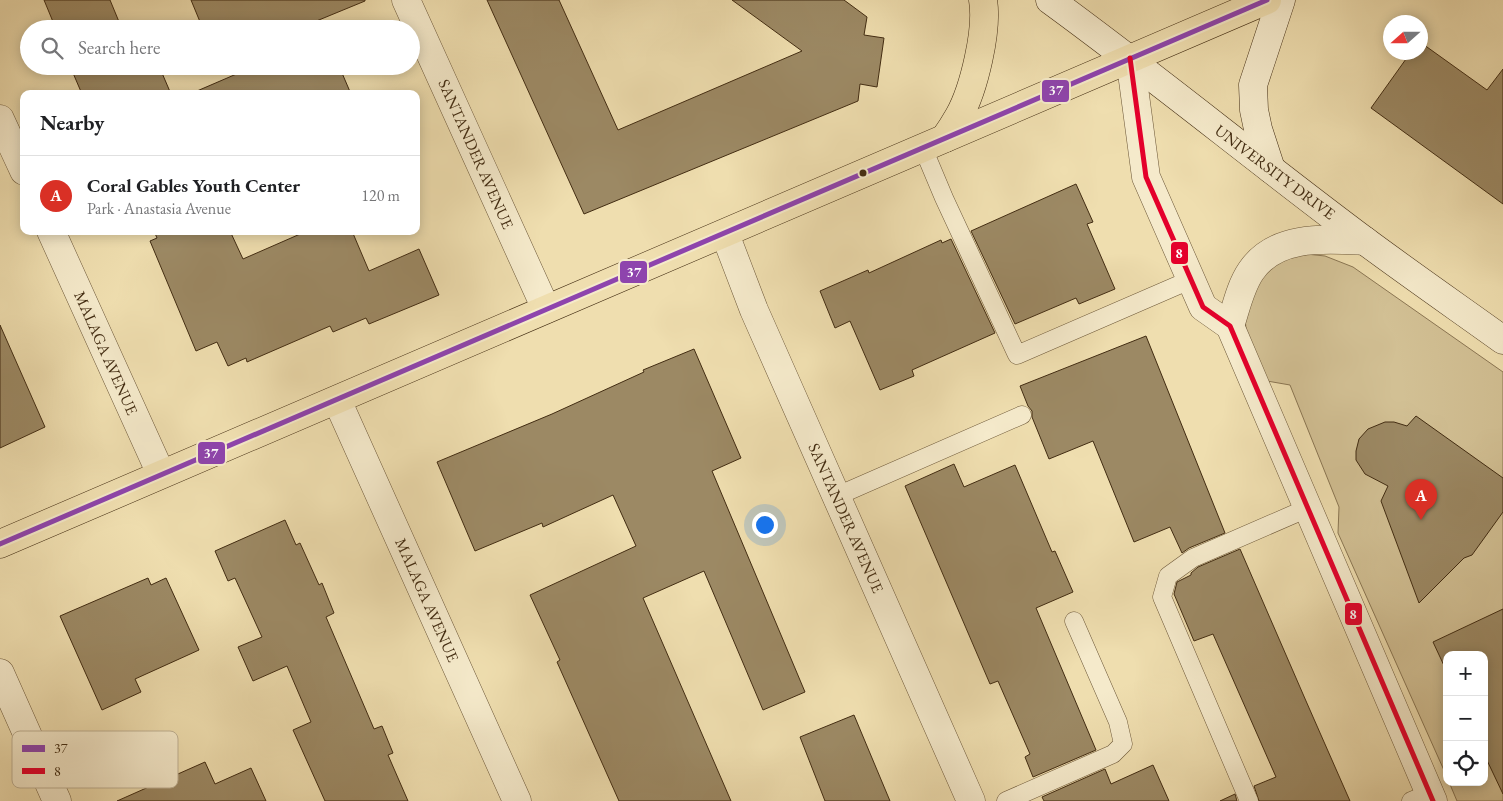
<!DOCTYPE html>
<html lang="en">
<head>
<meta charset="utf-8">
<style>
	:root { --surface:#fff; --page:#f6f6f6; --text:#202124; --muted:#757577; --line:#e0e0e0; --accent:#d93025 }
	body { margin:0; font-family:"EB Garamond",serif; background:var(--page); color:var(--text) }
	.controls { position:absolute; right:15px; bottom:15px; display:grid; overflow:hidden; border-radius:10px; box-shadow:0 2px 12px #0003 }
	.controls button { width:45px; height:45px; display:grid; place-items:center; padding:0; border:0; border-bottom:1px solid var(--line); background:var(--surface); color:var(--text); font:25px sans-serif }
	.compass { position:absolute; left:1383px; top:15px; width:45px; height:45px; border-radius:50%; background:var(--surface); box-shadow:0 2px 12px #0003; rotate:249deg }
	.you { position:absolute; left:764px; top:524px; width:18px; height:18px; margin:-12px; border:4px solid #fff; border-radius:50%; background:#1a73e8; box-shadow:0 0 0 8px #1a73e833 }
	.badge { display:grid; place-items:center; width:32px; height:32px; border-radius:50%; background:var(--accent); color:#fff; font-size:16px; font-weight:700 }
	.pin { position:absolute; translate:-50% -41px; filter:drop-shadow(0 1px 2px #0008) }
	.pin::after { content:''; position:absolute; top:26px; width:18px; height:15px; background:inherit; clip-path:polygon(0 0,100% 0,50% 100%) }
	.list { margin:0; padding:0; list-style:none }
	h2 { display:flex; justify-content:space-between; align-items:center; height:65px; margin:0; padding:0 20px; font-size:21px }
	h2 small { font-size:16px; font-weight:400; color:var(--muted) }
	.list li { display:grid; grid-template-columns:32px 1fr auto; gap:15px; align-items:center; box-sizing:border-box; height:80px; padding:0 20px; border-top:1px solid var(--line) }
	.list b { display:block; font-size:19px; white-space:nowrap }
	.list p { margin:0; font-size:16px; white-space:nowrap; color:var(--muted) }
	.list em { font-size:16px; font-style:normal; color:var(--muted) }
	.icon { flex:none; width:28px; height:28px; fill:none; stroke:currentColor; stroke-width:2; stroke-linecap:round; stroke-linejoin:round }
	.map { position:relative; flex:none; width:1503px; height:801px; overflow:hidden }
	.search { position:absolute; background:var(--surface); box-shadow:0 2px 12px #0003; left:20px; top:20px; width:400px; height:55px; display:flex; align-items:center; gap:12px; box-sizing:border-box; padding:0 18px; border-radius:28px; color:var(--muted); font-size:19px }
	.panel { position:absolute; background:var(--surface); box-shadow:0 2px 12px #0003; left:20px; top:90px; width:400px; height:145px; border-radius:10px }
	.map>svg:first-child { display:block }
	.green { fill:#d2c094; stroke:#8a7653 }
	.building { fill:#9c8964; stroke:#422c12 }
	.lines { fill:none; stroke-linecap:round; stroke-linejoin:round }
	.lane-casing { stroke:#6d5839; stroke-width:19 }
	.street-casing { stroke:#6d5839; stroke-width:29 }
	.secondary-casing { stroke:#422c12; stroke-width:29 }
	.primary-casing { stroke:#422c12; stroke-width:29 }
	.lane { stroke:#f5eacb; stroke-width:18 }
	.street { stroke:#f5eacb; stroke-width:28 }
	.secondary { stroke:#f5eacb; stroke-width:28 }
	.primary { stroke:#efdeaf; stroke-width:28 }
	.bus-1-casing { stroke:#f5eacb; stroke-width:9 }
	.bus-2-casing { stroke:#f5eacb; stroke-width:9 }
	.bus-1 { stroke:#8e44ad; stroke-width:5 }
	.bus-2 { stroke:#e4002b; stroke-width:5 }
	.bus-dot { fill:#422c12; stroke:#f5eacb; stroke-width:2 }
	.labels { text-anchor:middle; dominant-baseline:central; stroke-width:4; stroke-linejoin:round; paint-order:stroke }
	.street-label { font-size:16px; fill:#422c12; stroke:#f5eacb }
	.key { fill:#f5eacb; stroke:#bfb194; stroke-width:1 }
	.key-label { font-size:14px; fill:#422c12 }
	.line-badge { stroke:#f5eacb; stroke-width:2 }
	.badge-label { font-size:14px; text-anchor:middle; font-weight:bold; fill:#fff }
</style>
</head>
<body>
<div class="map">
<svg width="1503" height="801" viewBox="0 0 1503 801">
	<rect width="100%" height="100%" fill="#efdeaf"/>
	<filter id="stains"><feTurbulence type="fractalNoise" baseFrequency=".004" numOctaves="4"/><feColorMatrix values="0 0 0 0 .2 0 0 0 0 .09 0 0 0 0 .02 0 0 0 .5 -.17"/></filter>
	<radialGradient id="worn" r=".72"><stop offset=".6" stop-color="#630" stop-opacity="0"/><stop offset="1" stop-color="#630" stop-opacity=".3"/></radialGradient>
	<!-- green -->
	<polygon class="green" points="1306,254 1325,256 1353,267 1503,372 1503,801 1457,801 1449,782 1484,782 1484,655 1447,655 1447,777 1338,533 1339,507 1290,385 1267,381 1247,342 1245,317 1259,279 1278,261"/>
	<!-- building -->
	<g class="building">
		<polygon points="44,0 110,0 122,29 56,29"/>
		<polygon points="191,0 365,0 365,1 297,29 203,29"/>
		<polygon points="487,0 559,0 618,130 802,51 732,0 844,0 867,17 864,35 884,38 877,87 860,84 858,101 584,214"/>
		<polygon points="1420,42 1487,90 1503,69 1503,204 1371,108 1411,52 1420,52"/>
		<polygon points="70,66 159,66 171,94 82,94"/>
		<polygon points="255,66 339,66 351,94 190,94"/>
		<polygon points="1076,184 1093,222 1087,224 1115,289 1079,304 1076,298 1015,324 971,231"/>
		<polygon points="154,231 230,231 243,259 307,231 352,231 369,271 419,249 439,295 369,324 366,318 333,332 330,326 247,362 246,358 228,366 217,342 196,351 150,241 157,238"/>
		<polygon points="951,239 995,333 912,370 914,376 880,390 850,321 835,328 820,291 868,270 869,273 941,240 942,243"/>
		<polygon points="0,325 45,427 0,448"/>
		<polygon points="1146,336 1225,533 1189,548 1182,553 1170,527 1134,542 1093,441 1049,459 1032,417 1032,411 1028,406 1020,386"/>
		<polygon points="694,349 741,458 712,471 805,692 763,710 704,571 643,598 731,801 619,801 557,662 560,660 530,595 636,546 613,495 543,527 542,523 475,551 437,462 552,414 644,372 643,370"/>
		<polygon points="1416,416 1503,478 1503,512 1472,555 1464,558 1419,603 1381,501 1388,486 1365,474 1356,460 1356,451 1359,439 1368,429 1385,422 1394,422 1407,426"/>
		<polygon points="954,464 964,487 1015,465 1052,552 1055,551 1073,592 1036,608 1096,750 1033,777 1025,757 1030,754 998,681 990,684 905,486"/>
		<polygon points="285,520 296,545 300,543 319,585 322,583 334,613 326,617 374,729 382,726 393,753 388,755 408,801 325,801 293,730 311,722 287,666 253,681 238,647 262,637 235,578 228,581 215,551"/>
		<polygon points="1240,549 1306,701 1350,801 1259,801 1254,786 1276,777 1213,634 1194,641 1174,594 1177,582 1191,575 1191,573 1198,567"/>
		<polygon points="148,578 151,585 166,578 199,650 135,679 141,692 102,710 60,616"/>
		<polygon points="1503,609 1503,794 1484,754 1484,655 1447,655 1447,672 1433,642"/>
		<polygon points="854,715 890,801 825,801 800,737"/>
		<polygon points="205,762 215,784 251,768 266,801 117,801"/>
		<polygon points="1153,765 1169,801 1044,801 1042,797 1105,769 1111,784"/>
		<polygon points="1235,794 1237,801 1220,801"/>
	</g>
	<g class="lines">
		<defs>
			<g id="lane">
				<polyline points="923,148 944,198 1017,355 1190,280"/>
				<polyline points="837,496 1022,415"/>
				<polyline points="1006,801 1113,754 1123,744 1118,722 1074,621"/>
				<polyline points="1249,801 1162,597 1168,576 1193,558 1308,508"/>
				<polyline points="1411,801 1430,793"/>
			</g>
			<g id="street">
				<polyline points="406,0 546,309"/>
				<polyline points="1130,58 1146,177 1203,307 1230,326 1433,801"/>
				<polyline points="0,119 24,171"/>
				<polyline points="51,231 161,474"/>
				<polyline points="725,234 754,310 971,801"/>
				<path d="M1230 326C1236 308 1240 287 1251 271 1276 234 1326 239 1365 241"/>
				<polyline points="337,400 517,801"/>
				<polyline points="0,673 57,801"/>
			</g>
			<g id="secondary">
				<path d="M1050 0C1157 78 1259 162 1365 241 1411 275 1457 307 1503 340"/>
				<polyline points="1271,169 1258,129 1254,110 1253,85 1281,0"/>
			</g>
			<g id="primary">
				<path d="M945 138C950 131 955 123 959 116 974 89 988 30 983 0"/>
				<polyline points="0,544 1267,0"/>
			</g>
		</defs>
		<!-- lane casing -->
		<use href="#lane" class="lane-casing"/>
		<!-- street casing -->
		<use href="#street" class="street-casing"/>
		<!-- secondary casing -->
		<use href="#secondary" class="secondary-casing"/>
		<!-- primary casing -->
		<use href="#primary" class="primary-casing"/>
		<!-- lane -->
		<use href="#lane" class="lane"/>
		<!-- street -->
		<use href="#street" class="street"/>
		<!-- secondary -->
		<use href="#secondary" class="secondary"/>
		<!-- primary -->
		<use href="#primary" class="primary"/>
		<defs>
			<polyline id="bus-1" points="0,544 1267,0"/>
			<polyline id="bus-2" points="1130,58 1146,177 1203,307 1230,326 1433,801"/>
		</defs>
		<!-- bus-1 casing -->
		<use href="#bus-1" class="bus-1-casing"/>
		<!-- bus-2 casing -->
		<use href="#bus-2" class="bus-2-casing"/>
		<!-- bus-1 -->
		<use href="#bus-1" class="bus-1"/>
		<!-- bus-2 -->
		<use href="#bus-2" class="bus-2"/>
	</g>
	<!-- markers -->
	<circle class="bus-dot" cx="863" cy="173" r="4.5"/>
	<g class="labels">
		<!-- street labels -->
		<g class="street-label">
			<text transform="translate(476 154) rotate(66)">SANTANDER AVENUE</text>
			<text transform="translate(1275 172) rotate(37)">UNIVERSITY DRIVE</text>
			<text transform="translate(106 353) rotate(66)">MALAGA AVENUE</text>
			<text transform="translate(846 518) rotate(66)">SANTANDER AVENUE</text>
			<text transform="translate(427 600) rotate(66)">MALAGA AVENUE</text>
		</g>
	</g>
	<!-- legend -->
	<rect x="12" y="731" width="166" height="57" rx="8" class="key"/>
	<rect x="22" y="745" width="23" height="7" fill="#8e44ad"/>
	<rect x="22" y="768" width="23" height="6" fill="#e4002b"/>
	<g class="key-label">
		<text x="54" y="753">37</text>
		<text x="54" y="776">8</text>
	</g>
	<g class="line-badge">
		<rect x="1041" y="79" width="29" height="24" rx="5" fill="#8e44ad"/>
		<rect x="1170" y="241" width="19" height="24" rx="5" fill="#e4002b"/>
		<rect x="619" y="260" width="29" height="24" rx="5" fill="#8e44ad"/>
		<rect x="197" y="441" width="29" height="24" rx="5" fill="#8e44ad"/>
		<rect x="1344" y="602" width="19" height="24" rx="5" fill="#e4002b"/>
	</g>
	<g class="badge-label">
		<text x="1056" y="95">37</text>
		<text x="1179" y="258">8</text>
		<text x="634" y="277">37</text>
		<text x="211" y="458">37</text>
		<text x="1353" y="619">8</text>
	</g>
	<rect width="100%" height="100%" filter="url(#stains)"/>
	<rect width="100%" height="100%" fill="url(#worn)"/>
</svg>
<div class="controls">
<button>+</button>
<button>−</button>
<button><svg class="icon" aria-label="locate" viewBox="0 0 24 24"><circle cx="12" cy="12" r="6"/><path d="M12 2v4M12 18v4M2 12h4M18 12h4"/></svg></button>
</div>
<svg class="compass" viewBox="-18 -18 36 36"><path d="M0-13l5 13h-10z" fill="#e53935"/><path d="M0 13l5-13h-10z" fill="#757577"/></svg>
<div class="you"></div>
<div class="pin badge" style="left:1421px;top:520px">A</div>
<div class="search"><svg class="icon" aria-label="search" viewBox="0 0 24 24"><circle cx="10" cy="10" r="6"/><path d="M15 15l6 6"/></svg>Search here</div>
<section class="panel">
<h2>Nearby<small></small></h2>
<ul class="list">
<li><span class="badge">A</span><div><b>Coral Gables Youth Center</b><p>Park · Anastasia Avenue</p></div><em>120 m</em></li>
</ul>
</section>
</div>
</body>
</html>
